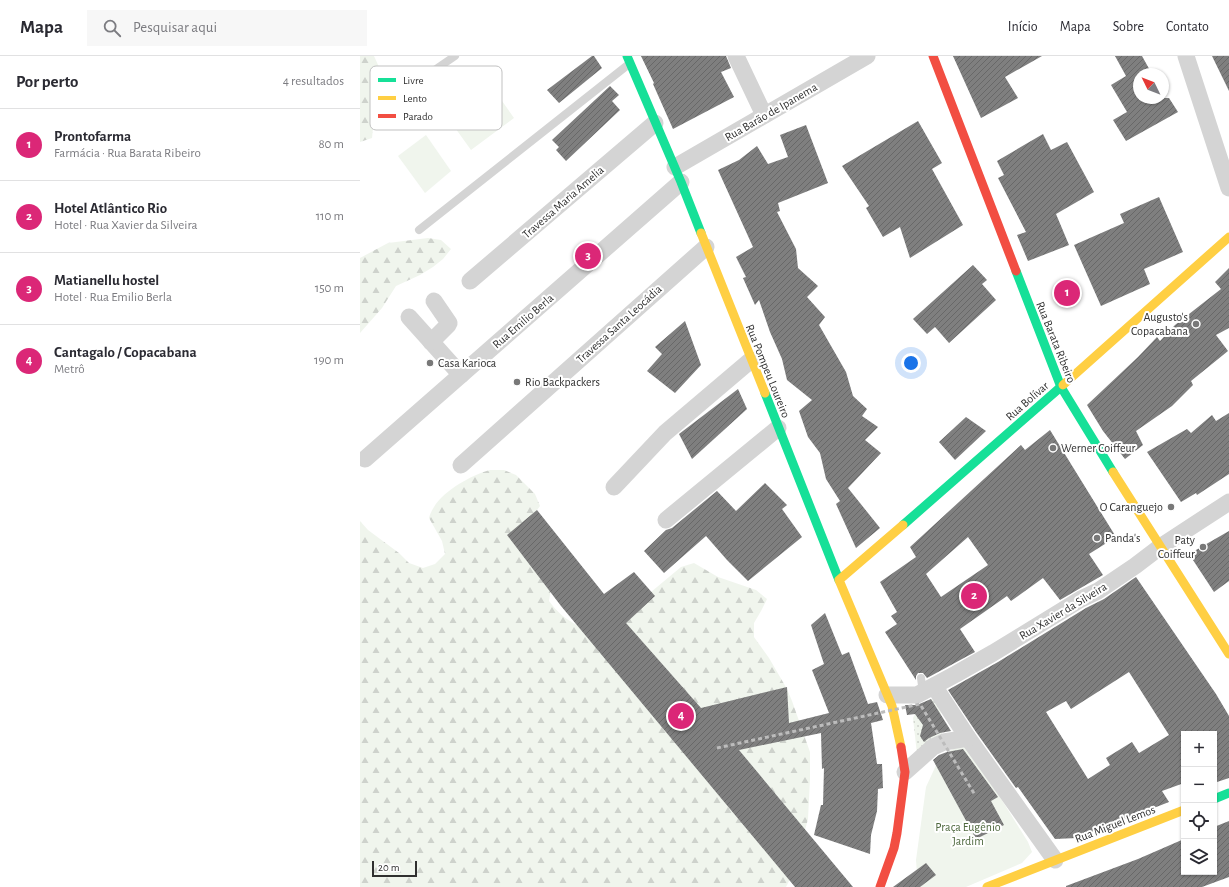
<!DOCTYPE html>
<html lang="pt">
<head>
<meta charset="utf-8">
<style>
	:root { --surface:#fff; --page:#f7f7f7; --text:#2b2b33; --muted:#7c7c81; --line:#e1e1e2; --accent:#db2777 }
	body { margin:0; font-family:"Alegreya Sans",sans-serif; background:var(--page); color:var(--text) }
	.controls { position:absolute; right:12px; bottom:12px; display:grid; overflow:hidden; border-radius:0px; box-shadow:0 1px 3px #0004 }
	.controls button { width:36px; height:36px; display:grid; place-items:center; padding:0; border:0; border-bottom:1px solid var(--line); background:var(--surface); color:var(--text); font:20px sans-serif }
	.compass { position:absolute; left:773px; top:12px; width:36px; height:36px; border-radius:50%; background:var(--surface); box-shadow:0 1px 3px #0004; rotate:313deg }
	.scale { position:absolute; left:12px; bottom:10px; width:45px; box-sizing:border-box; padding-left:4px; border:2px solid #303030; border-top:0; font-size:11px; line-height:14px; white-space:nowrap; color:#303030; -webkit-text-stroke:3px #fff; paint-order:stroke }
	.you { position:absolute; left:551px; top:307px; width:14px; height:14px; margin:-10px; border:3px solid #fff; border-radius:50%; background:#1a73e8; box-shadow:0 0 0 6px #1a73e833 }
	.badge { display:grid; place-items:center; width:26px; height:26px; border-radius:50%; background:var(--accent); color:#fff; font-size:13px; font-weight:700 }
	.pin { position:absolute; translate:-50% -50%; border:2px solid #fff; box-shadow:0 1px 4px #0006 }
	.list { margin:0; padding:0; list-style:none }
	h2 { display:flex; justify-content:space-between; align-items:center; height:52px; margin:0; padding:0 16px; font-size:17px }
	h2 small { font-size:13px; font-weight:400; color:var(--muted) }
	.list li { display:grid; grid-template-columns:26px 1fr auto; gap:12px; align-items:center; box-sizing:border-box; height:72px; padding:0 16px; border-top:1px solid var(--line) }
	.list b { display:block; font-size:15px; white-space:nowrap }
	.list p { margin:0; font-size:13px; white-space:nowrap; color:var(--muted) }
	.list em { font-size:13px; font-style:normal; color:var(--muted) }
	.icon { flex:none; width:22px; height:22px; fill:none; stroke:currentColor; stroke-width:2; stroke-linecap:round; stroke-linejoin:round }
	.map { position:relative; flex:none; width:869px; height:831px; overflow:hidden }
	header { display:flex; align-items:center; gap:24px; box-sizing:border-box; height:56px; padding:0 20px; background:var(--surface); border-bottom:1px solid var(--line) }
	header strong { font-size:19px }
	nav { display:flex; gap:22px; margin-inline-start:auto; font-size:14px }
	.search { width:280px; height:36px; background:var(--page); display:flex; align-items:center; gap:10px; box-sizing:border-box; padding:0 14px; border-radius:0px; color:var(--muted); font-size:15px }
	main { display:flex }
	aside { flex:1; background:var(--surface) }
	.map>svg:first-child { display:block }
	.grass { fill:url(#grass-dots) }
	.forest { fill:url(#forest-firs) }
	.park { fill:#f0f5ed }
	.building { fill:url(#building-hatch); fill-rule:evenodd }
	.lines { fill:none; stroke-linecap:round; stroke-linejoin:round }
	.lane { stroke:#d4d4d4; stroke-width:8 }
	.street { stroke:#d4d4d4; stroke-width:17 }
	.fast { stroke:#16e098; stroke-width:9 }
	.slow { stroke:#ffcf43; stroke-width:9 }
	.jam { stroke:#f24e42; stroke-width:9 }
	.rail { stroke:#bcbcbc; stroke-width:3; stroke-dasharray:4 3; stroke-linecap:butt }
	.poi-dot { fill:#787878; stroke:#fff; stroke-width:1.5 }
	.labels { text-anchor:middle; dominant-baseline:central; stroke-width:4; stroke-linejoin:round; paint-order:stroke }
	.street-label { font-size:12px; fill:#303030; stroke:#fff }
	.poi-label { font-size:12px; fill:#303030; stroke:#fff; text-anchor:start }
	.park-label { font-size:12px; fill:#4f693f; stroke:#fff }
	.key { fill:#fff; stroke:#c1c1c1; stroke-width:1 }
	.key-label { font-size:11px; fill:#303030 }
</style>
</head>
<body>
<header>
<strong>Mapa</strong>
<div class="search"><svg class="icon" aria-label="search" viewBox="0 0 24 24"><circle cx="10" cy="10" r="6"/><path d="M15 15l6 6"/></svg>Pesquisar aqui</div>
<nav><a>Início</a><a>Mapa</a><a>Sobre</a><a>Contato</a></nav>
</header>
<main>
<aside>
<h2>Por perto<small>4 resultados</small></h2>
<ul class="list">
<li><span class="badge">1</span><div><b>Prontofarma</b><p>Farmácia · Rua Barata Ribeiro</p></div><em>80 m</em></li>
<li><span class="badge">2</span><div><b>Hotel Atlântico Rio</b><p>Hotel · Rua Xavier da Silveira</p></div><em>110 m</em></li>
<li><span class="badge">3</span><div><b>Matianellu hostel</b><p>Hotel · Rua Emilio Berla</p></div><em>150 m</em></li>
<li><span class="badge">4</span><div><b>Cantagalo / Copacabana</b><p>Metrô</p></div><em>190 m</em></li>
</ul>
</aside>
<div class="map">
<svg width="869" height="831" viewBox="0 0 869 831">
	<defs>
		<pattern id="grass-dots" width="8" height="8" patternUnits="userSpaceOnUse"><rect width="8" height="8" fill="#f0f5ed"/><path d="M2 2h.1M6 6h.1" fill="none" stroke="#ced2cc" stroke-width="1.8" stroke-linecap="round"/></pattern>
		<pattern id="forest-firs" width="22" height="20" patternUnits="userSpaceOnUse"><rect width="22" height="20" fill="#f0f5ed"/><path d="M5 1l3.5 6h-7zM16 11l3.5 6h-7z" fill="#ced2cc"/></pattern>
		<pattern id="building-hatch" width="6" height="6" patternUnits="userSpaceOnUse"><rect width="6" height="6" fill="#7f7f7f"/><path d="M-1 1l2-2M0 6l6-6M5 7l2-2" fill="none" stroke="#686868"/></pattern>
	</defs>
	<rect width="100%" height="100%" fill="#fff"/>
	<!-- grass -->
	<polygon class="grass" points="575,642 580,649 582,677 557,698 553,662 560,648"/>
	<!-- forest -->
	<g class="forest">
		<polygon points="0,0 14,0 19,11 12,82 0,86"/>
		<polygon points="68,182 81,184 91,193 83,203 73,211 60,219 36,230 22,252 0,277 0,202 28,187"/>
		<path d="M130 414H144L156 419 175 438 180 450 172 461 191 532 189 545C198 557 205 563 219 570L291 536 321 511 334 507 358 521 396 534 407 543 401 555 394 567V581L409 602 427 633 432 645 450 696V723L448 763 434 815 426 831H0V465L8 474 39 497 49 507 63 512 75 508 85 498 82 485 69 462C70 458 72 454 74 451 84 434 112 419 130 414Z"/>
	</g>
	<!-- park -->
	<g class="park">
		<polygon points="135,35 154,62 111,94 93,69"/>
		<polygon points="66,79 91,115 65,137 38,100"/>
		<polygon points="597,691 606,691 612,696 668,786 672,796 662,807 606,831 558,831 556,804 566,731 578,705 591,694"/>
	</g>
	<!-- building -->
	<g class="building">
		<polygon points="232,0 234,0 242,12 199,47 187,34"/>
		<polygon points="281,0 366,0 371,12 361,16 374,41 313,73 293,28 294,27"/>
		<polygon points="593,0 682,0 645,21 658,42 621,62"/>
		<polygon points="755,0 782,0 792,18 779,18 779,42 809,42 818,56 766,85 753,64 767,56 751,29 766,20"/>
		<polygon points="852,0 869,0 869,35"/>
		<polygon points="250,30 259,39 252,45 260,54 206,105 196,94 199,91 192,84"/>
		<polygon points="558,65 582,107 572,113 603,169 550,202 540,171 523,181 506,152 509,150 482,110"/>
		<polygon points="446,69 468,127 418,147 420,155 417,156 436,193 438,212 458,230 447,241 465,261 459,269 486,316 493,340 507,353 502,360 518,371 505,384 521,397 488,432 520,472 496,492 476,448 480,445 466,423 460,397 448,381 439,355 452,344 427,324 422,303 410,276 399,244 395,249 383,222 386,221 376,201 393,191 358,114 379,104 397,90 408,108 428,101 420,79"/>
		<polygon points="683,78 691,94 707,86 734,136 696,158 709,189 668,205 657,179 666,176 638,122 644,119 637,105"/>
		<polygon points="799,141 823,196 784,213 790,228 741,250 714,189 764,167 760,158"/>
		<polygon points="613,209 627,224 622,228 636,244 589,287 575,271 567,278 553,263"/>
		<polygon points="869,212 869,272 856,279 868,295 831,325 833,329 812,350 776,375 783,389 765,403 743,375 727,349 778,301 797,281 800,285 815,269 861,233 855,226"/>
		<polygon points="325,265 341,309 315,337 287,315 302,298 295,291"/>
		<polygon points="378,333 387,353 332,403 319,378"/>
		<polygon points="869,357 869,418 837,439 836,437 821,446 787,396 827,373 831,377 852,359 856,365"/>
		<polygon points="606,361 626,375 595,404 579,386"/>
		<path d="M690 374 756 481 729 498 743 519 700 544 683 522 651 545 647 540 600 573 615 596 567 622 563 617H558L556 620V624L525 576 537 568 531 560 537 556 520 526 556 501 550 491 661 389 665 394ZM608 481 628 509 581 541 566 518Z"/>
		<polygon points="405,427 427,449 422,453 442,481 388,525 367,504 346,480 304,517 284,495 306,474 312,472 357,435 376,455"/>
		<polygon points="177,454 244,538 274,516 295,540 266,567 341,652 427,631 429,667 469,657 452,614 464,608 451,569 465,557 482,599 489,596 508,648 517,646 523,664 511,667 517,708 522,708 523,732 518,733 517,755 511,779 510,798 454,779 461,749 463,749 464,712 462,713 461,677 379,694 493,831 435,831 201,550 147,479"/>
		<polygon points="869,475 869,525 854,536 829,498"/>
		<path d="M776 521 856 638 869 660V722L854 727V678H824V727L802 735 809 746 717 782 695 783 658 731 656 732 616 676 588 634 638 606 726 552 744 543ZM769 616 809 679 779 697 772 686 746 702 750 709 728 723 686 656 706 645 711 653Z"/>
		<polygon points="571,643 591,675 580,677 569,682 564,686 560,680 563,669 555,658 547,659 545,649 557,649"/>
		<polygon points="603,693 638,741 631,745 644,769 616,783 573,704 579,699 587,696"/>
		<polygon points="869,765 869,821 842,831 706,831 706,830 778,803 824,783 824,816 854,816 854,771"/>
		<polygon points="566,807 576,819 560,831 533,831"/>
	</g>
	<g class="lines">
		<!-- lane -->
		<g class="lane">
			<polyline points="34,42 95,0"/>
			<polyline points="59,174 269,8"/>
			<polyline points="561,622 563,637"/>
		</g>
		<!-- street -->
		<g class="street">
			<polyline points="376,0 404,59"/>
			<polyline points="826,0 869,132"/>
			<polyline points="315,111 507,0"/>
			<polyline points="110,225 295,67"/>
			<polyline points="49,261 101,319"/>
			<polyline points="71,286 88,269 89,267 74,245"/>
			<polyline points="5,403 321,126"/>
			<polyline points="101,409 346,191"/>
			<polyline points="254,431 305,377 391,304"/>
			<polyline points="306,464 418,372"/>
			<polyline points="574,630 608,682 695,804"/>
			<polyline points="527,639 557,639 596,618 633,597 721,543 738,535 775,510 800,491 869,446"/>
			<polyline points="545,716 573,691 584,686 608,682"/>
		</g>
		<!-- fast -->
		<g class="fast">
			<polyline points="267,0 321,126 341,177"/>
			<polyline points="656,215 701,331 753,416"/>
			<polyline points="405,337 479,524"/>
			<polyline points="543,469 703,329"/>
			<polyline points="854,743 869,737"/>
		</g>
		<!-- slow -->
		<g class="slow">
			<polyline points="341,177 405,337"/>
			<polyline points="703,329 869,181"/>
			<polyline points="753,416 869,598"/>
			<polyline points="541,691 532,650 479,524 543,469"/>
			<polyline points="627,831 824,754"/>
		</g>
		<!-- jam -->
		<g class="jam">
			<polyline points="573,0 656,215"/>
			<polyline points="520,831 534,792 537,777 545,716 541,691"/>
		</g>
		<!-- rail -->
		<polyline class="rail" points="357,692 560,648 615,739"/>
	</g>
	<!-- markers -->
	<g class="poi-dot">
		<circle cx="836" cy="268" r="4"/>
		<circle cx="70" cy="307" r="4"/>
		<circle cx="157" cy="326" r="4"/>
		<circle cx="693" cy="392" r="4"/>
		<circle cx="811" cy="451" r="4"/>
		<circle cx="737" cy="482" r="4"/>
		<circle cx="843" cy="491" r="4"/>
	</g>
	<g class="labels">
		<!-- street labels -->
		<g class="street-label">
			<text transform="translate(411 56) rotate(-30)">Rua Barão de Ipanema</text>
			<text transform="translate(203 146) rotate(-41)">Travessa Maria Amelia</text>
			<text transform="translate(163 265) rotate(-41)">Rua Emilio Berla</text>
			<text transform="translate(259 268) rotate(-42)">Travessa Santa Leocádia</text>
			<text transform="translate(696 286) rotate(68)">Rua Barata Ribeiro</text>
			<text transform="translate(408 315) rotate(68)">Rua Pompeu Loureiro</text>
			<text transform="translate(667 345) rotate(-41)">Rua Bolívar</text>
			<text transform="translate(703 555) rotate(-31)">Rua Xavier da Silveira</text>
			<text transform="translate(755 768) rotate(-21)">Rua Miguel Lemos</text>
		</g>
		<!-- poi labels -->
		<g class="poi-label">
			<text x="828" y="261" text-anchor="end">Augusto's<tspan x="828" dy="14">Copacabana</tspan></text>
			<text x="78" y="307">Casa Karioca</text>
			<text x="165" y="326">Rio Backpackers</text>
			<text x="701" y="392">Werner Coiffeur</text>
			<text x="803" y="451" text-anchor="end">O Caranguejo</text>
			<text x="745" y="482">Panda's</text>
			<text x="835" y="484" text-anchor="end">Paty<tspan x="835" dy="14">Coiffeur</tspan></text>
		</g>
		<!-- park labels -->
		<g class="park-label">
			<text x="608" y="771">Praça Eugênio<tspan x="608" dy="14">Jardim</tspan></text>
		</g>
	</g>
	<!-- legend -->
	<rect x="10" y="10" width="132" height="64" rx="6" class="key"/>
	<rect x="18" y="22" width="18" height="4" fill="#16e098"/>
	<rect x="18" y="40" width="18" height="4" fill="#ffcf43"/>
	<rect x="18" y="58" width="18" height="4" fill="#f24e42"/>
	<g class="key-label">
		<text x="43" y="28">Livre</text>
		<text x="43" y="46">Lento</text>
		<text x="43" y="64">Parado</text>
	</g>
</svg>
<div class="controls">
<button>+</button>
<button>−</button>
<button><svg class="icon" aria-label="locate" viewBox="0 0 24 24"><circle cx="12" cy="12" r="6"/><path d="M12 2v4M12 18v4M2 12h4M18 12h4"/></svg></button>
<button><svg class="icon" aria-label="layers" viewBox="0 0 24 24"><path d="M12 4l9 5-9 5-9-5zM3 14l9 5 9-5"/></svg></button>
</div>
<svg class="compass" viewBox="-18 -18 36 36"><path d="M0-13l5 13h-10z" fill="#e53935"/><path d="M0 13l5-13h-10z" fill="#7c7c81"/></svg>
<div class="scale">20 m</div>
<div class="you"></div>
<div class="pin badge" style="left:707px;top:237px">1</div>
<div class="pin badge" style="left:614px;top:540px">2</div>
<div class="pin badge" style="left:228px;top:200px">3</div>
<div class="pin badge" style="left:321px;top:660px">4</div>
</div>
</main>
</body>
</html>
